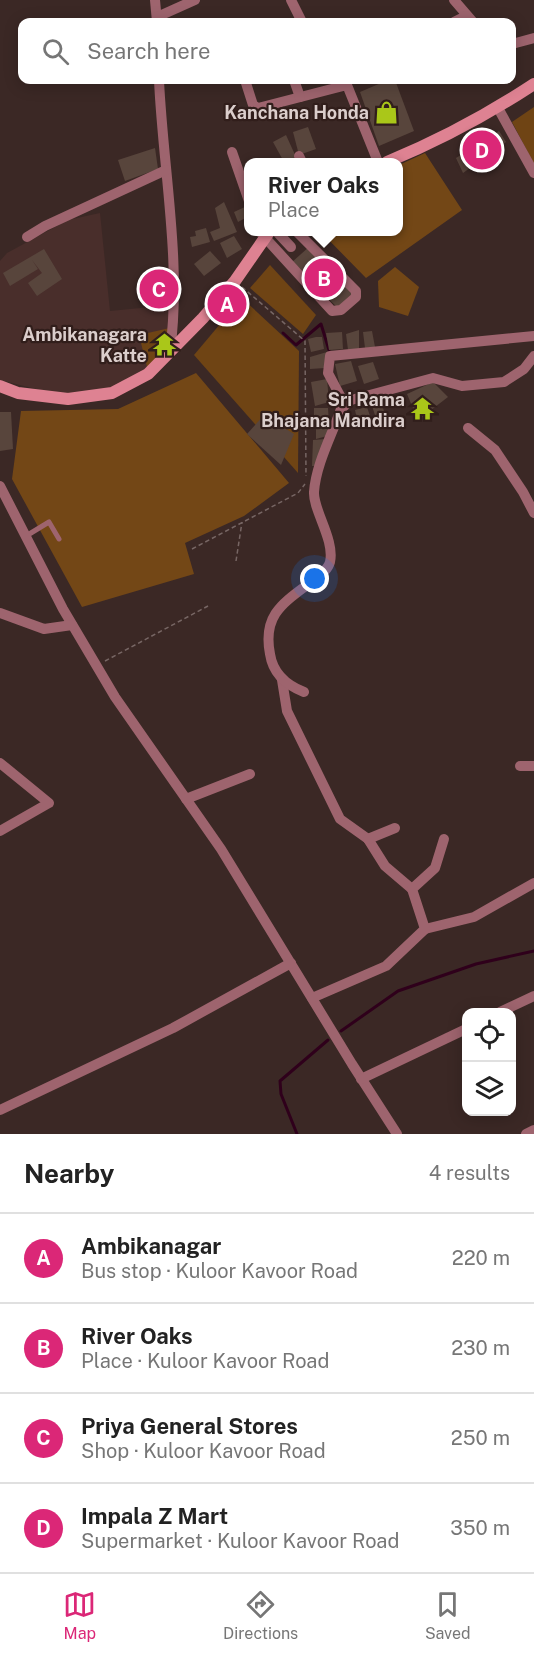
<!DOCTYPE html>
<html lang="en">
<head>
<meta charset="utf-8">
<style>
	:root { --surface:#fff; --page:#f2f2f2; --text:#222; --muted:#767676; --line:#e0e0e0; --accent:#db2777 }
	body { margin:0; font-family:"Public Sans",sans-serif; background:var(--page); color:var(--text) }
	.controls { position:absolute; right:18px; bottom:18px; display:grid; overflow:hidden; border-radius:12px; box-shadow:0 3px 15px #0003 }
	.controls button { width:54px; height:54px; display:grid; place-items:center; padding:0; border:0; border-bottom:2px solid var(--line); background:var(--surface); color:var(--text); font:30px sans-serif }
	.you { position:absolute; left:315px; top:579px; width:21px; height:21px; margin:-15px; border:4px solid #fff; border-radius:50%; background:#1a73e8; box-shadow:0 0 0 9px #1a73e833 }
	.badge { display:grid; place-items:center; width:39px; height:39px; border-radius:50%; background:var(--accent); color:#fff; font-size:20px; font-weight:700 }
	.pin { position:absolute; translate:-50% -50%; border:3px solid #fff; box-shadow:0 2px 6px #0006 }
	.popup { position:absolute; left:244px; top:158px; width:159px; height:78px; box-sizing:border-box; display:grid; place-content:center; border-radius:12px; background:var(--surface); filter:drop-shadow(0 2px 4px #0005); font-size:20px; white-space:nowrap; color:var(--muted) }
	.popup b { font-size:22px; color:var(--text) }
	.popup::after { content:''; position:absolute; left:50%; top:100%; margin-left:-12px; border:12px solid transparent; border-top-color:var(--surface) }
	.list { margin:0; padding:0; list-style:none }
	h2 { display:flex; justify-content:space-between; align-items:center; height:78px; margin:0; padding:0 24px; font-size:26px }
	h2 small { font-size:20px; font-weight:400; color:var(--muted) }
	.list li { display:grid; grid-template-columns:39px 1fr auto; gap:18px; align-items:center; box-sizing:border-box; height:90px; padding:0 24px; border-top:2px solid var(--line) }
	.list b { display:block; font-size:22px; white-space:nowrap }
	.list p { margin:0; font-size:20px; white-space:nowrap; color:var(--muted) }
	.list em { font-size:20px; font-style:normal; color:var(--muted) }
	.icon { flex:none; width:33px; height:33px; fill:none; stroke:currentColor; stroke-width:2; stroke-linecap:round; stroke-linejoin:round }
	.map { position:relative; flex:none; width:534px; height:1134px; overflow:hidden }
	.search { position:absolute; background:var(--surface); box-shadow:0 3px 15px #0003; left:18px; right:18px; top:18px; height:66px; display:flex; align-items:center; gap:15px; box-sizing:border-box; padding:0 21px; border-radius:12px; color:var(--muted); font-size:22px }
	.sheet { height:438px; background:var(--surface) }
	nav { display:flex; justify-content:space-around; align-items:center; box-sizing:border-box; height:84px; border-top:2px solid var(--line); background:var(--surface); font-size:16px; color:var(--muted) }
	nav a { display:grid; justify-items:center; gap:3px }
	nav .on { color:var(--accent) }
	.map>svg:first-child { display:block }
	.built { fill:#492e2b }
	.green { fill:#6f4414 }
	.forest { fill:#734716 }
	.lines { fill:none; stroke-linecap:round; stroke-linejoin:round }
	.stream { stroke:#2f001b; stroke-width:3 }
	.building { fill:#58453c }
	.path { stroke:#776664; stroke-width:1.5; stroke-dasharray:4.5 3; stroke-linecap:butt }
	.lane { stroke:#9e646e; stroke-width:5 }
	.street { stroke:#9e646e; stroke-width:10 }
	.secondary { stroke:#de8292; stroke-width:12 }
	.labels { text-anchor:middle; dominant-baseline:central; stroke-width:4.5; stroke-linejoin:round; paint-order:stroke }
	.poi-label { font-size:18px; font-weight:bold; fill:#dbcecc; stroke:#311e1b; text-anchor:end }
</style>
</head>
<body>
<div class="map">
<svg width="534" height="1134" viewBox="0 0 534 1134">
	<rect width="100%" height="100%" fill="#3b2825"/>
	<!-- built -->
	<polygon class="built" points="100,213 110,311 171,305 174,327 148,371 128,383 68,397 0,380 0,261 7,253 68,220"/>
	<!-- green -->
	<g class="green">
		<polygon points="534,107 534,164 512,122"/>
		<polygon points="270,265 316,315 303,334 250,288"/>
		<polygon points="242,298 299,351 298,473 194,355"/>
		<polygon points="174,327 168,350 148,371 139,335"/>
	</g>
	<!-- forest -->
	<g class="forest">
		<polygon points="425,153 462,210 366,278 321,232 399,232 399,165"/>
		<polygon points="395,267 419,287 408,316 379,307 378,281"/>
		<polygon points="196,373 289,483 244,516 185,543 194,574 82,607 12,479 21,411 118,409"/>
	</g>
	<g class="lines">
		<!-- stream -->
		<g class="stream">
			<polyline points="283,333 296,345 321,324 329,350"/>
			<polyline points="341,1031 398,991 476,964 534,951"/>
			<polyline points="297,1134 281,1094 280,1081 328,1040"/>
		</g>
	</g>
	<!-- building -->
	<g class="building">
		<polygon points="388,80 395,80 414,131 379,146 360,92"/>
		<polygon points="308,127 316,149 299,155 293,132"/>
		<polygon points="499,131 506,142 463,173 456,158"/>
		<polygon points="286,135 296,157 284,162 273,142"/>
		<polygon points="155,148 158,169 125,181 118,160"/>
		<polygon points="224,202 237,232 214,241 210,232 220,228 215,208"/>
		<polygon points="247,206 249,216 238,222 234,212"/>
		<polygon points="206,228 210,242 192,247 190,237 196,236 195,231"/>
		<polygon points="234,236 242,249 227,258 220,243"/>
		<polygon points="310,246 355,294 339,309 291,263"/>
		<polygon points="44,249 62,279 37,296 28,283 42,273 32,260 38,269 10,286 3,273"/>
		<polygon points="210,251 221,263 204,276 194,264"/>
		<polygon points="169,276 167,299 148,301 150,279"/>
		<polygon points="359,330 359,349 348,350 346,334"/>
		<polygon points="372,331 375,347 365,348 363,332"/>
		<polygon points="342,332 343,349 329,350 326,333"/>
		<polygon points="316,337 322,337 324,349 311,352 308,339"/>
		<polygon points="327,352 325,368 310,369 310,357"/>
		<polygon points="351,361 357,381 340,386 335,364"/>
		<polygon points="373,362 379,379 364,384 358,366"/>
		<polygon points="327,379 329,402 315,406 311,382"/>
		<polygon points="433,382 448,397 418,420 407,394"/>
		<polygon points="381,404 385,413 376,418 372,406"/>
		<polygon points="367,407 371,419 358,424 355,410"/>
		<polygon points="314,408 328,408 329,423 314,424"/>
		<polygon points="0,412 11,412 13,449 0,451"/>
		<polygon points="264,415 294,434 281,465 247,434"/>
		<polygon points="328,426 327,436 316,439 316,427"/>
		<polygon points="326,439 319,466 312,466 313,440"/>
	</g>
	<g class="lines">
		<!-- path -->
		<g class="path">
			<polyline points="242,287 305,341 306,476"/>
			<polyline points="192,549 298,493 305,484"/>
			<polyline points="236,561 242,522"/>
			<polyline points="105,661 208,606"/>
		</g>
		<!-- lane -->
		<polyline class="lane" points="26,536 49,522 59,539"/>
		<!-- street -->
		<g class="street">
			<polyline points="155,0 157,22"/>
			<polyline points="291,0 302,22"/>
			<polyline points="454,0 473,22"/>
			<polyline points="157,17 195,0"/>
			<polyline points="454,22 466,16"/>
			<polyline points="512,44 534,38"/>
			<path d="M159 80C163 169 182 263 170 352"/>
			<polyline points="245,80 253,105 258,108 347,85 378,162"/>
			<polyline points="294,80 300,97"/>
			<polyline points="498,108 534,173"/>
			<polyline points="232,152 249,201"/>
			<polyline points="299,156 302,162"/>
			<polyline points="260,232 332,311 341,310 356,297 356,291 297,232"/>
			<polyline points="277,232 291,247"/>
			<polyline points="27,237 45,226 166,170"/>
			<polyline points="345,405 328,373 330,356 534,336"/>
			<polyline points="468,428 495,450 523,492 534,513"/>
			<polyline points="0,486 63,609 115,697 221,849 352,1064 397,1134"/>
			<polyline points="0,613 44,629 72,625"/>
			<polyline points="282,680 287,711 340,819 368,839 385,866 412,889"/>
			<path d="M304 692C286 685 273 674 270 654 262 613 285 602 315 579 320 575 328 570 330 562 335 540 313 510 314 492 316 464 332 435 341 409L351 400 433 378 462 386 504 382 524 369 534 356"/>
			<polyline points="0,763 49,803 0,831"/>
			<polyline points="520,766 534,766"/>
			<polyline points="186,799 250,774"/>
			<polyline points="368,839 395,828"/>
			<polyline points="425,929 474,917 534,883"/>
			<polyline points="312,998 386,966 425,929 412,889 435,868 444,839"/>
			<polyline points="500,1012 534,996"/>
			<polyline points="361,1079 466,1029"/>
			<polyline points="0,1110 173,1028 291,963"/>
			<polyline points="526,1134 534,1130"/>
		</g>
		<!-- secondary -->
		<g class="secondary">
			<path d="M387 162C438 141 487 115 534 84"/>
			<polyline points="0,386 18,393 68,399 112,393 148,374 203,318 235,281 269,232"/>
		</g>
	</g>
	<!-- icons -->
	<defs>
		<symbol id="shop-bare" viewBox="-9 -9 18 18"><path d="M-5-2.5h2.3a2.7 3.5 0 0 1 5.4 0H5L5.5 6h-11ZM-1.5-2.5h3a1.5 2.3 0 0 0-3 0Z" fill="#aac719" stroke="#311e1b" stroke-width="2.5" paint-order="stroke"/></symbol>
		<symbol id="temple-bare" viewBox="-9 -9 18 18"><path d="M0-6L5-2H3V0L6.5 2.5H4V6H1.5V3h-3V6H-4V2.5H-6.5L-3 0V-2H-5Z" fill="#aac719" stroke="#311e1b" stroke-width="2.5" paint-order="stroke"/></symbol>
	</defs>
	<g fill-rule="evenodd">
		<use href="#shop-bare" x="370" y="96" width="33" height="33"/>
		<use href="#temple-bare" x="148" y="328" width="33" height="33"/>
		<use href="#temple-bare" x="406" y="392" width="33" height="33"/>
	</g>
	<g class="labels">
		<!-- poi labels -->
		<g class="poi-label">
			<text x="369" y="112">Kanchana Honda</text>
			<text x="147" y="334">Ambikanagara<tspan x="147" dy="21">Katte</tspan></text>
			<text x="405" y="399">Sri Rama<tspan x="405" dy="21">Bhajana Mandira</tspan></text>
		</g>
	</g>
</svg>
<div class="controls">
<button><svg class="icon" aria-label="locate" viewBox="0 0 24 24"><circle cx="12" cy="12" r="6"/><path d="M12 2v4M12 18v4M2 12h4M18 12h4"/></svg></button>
<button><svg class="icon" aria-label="layers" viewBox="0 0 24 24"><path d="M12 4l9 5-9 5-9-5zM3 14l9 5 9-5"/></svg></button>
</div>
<div class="you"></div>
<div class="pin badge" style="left:227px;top:304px">A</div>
<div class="pin badge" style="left:324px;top:278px">B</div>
<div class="popup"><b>River Oaks</b>Place</div>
<div class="pin badge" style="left:159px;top:289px">C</div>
<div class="pin badge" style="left:482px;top:150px">D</div>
<div class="search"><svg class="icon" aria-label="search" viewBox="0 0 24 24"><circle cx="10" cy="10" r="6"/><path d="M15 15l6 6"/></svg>Search here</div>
</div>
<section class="sheet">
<h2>Nearby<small>4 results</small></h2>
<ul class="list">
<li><span class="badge">A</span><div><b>Ambikanagar</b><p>Bus stop · Kuloor Kavoor Road</p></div><em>220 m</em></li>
<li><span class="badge">B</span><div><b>River Oaks</b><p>Place · Kuloor Kavoor Road</p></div><em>230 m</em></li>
<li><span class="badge">C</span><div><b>Priya General Stores</b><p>Shop · Kuloor Kavoor Road</p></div><em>250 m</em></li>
<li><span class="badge">D</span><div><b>Impala Z Mart</b><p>Supermarket · Kuloor Kavoor Road</p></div><em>350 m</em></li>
</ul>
</section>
<nav>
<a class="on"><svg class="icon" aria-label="map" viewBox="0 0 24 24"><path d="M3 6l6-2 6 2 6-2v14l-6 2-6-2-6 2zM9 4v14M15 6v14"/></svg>Map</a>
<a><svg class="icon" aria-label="directions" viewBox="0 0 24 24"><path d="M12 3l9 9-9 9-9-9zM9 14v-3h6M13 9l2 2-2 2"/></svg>Directions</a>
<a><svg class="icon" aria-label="saved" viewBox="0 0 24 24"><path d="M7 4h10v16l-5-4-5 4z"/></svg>Saved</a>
</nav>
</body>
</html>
